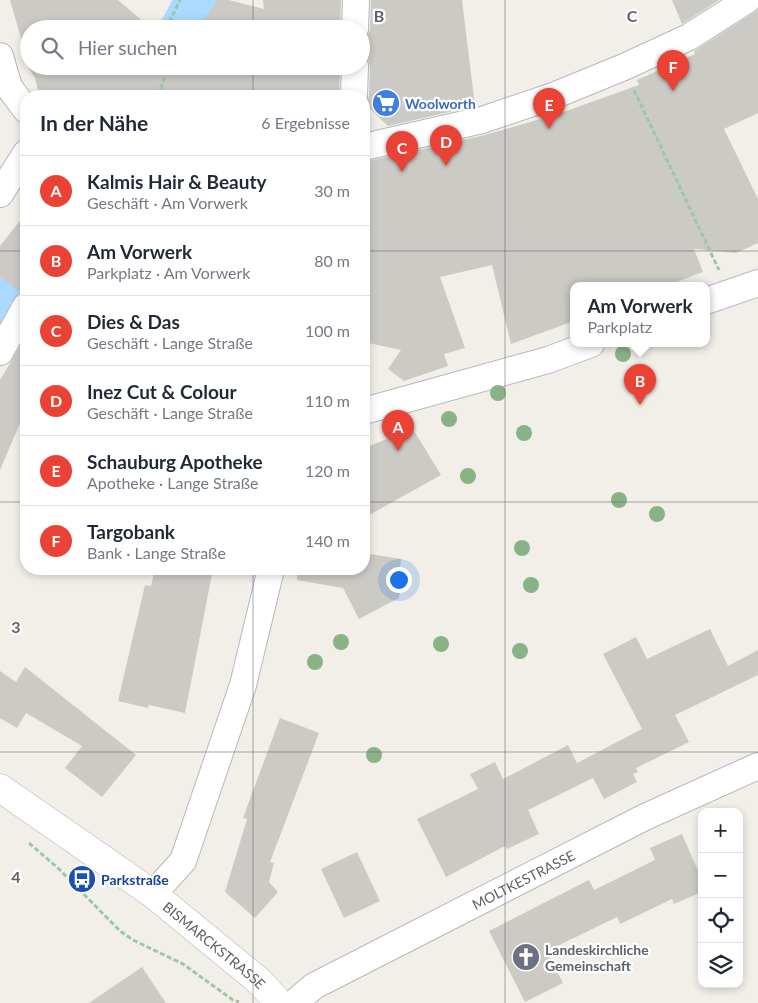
<!DOCTYPE html>
<html lang="de">
<head>
<meta charset="utf-8">
<style>
	:root { --surface:#fff; --page:#f2f2f3; --text:#1f2937; --muted:#747a83; --line:#e0e1e3; --accent:#ea4335 }
	body { margin:0; font-family:Lato,sans-serif; background:var(--page); color:var(--text) }
	.controls { position:absolute; right:15px; bottom:15px; display:grid; overflow:hidden; border-radius:10px; box-shadow:0 2px 8px #0003 }
	.controls button { width:45px; height:45px; display:grid; place-items:center; padding:0; border:0; border-bottom:1px solid var(--line); background:var(--surface); color:var(--text); font:25px sans-serif }
	.you { position:absolute; left:398px; top:579px; width:18px; height:18px; margin:-12px; border:4px solid #fff; border-radius:50%; background:#1a73e8; box-shadow:0 0 0 8px #1a73e833 }
	.badge { display:grid; place-items:center; width:32px; height:32px; border-radius:50%; background:var(--accent); color:#fff; font-size:16px; font-weight:700 }
	.pin { position:absolute; translate:-50% -41px; filter:drop-shadow(0 1px 2px #0008) }
	.pin::after { content:''; position:absolute; top:26px; width:18px; height:15px; background:inherit; clip-path:polygon(0 0,100% 0,50% 100%) }
	.popup { position:absolute; left:570px; top:282px; width:140px; height:65px; box-sizing:border-box; display:grid; place-content:center; border-radius:10px; background:var(--surface); filter:drop-shadow(0 1px 4px #0005); font-size:16px; white-space:nowrap; color:var(--muted) }
	.popup b { font-size:19px; color:var(--text) }
	.popup::after { content:''; position:absolute; left:50%; top:100%; margin-left:-10px; border:10px solid transparent; border-top-color:var(--surface) }
	.list { margin:0; padding:0; list-style:none }
	h2 { display:flex; justify-content:space-between; align-items:center; height:65px; margin:0; padding:0 20px; font-size:21px }
	h2 small { font-size:16px; font-weight:400; color:var(--muted) }
	.list li { display:grid; grid-template-columns:32px 1fr auto; gap:15px; align-items:center; box-sizing:border-box; height:70px; padding:0 20px; border-top:1px solid var(--line) }
	.list b { display:block; font-size:19px; white-space:nowrap }
	.list p { margin:0; font-size:16px; white-space:nowrap; color:var(--muted) }
	.list em { font-size:16px; font-style:normal; color:var(--muted) }
	.icon { flex:none; width:28px; height:28px; fill:none; stroke:currentColor; stroke-width:2; stroke-linecap:round; stroke-linejoin:round }
	.map { position:relative; flex:none; width:758px; height:1003px; overflow:hidden }
	.search { position:absolute; background:var(--surface); box-shadow:0 2px 8px #0003; left:20px; top:20px; width:350px; height:55px; display:flex; align-items:center; gap:12px; box-sizing:border-box; padding:0 18px; border-radius:28px; color:var(--muted); font-size:19px }
	.panel { position:absolute; background:var(--surface); box-shadow:0 2px 8px #0003; left:20px; top:90px; width:350px; height:485px; border-radius:20px }
	.map>svg:first-child { display:block }
	.lines { fill:none; stroke-linecap:round; stroke-linejoin:round }
	.river { stroke:#aadaff; stroke-width:48 }
	.building { fill:#cccac5 }
	.street-casing { stroke:#b5b8bc; stroke-width:28 }
	.secondary-casing { stroke:#b6babf; stroke-width:29 }
	.path { stroke:#9cc7a9; stroke-width:3; stroke-dasharray:5 2.5; stroke-linecap:butt }
	.street { stroke:#fff; stroke-width:26 }
	.secondary { stroke:#fff; stroke-width:28 }
	.tree { fill:#89b387 }
	.grid { fill:none; stroke:#5f6368; stroke-width:1; stroke-opacity:0.55 }
	.labels { text-anchor:middle; dominant-baseline:central; stroke-width:4.5; stroke-linejoin:round; paint-order:stroke }
	.shop-label { font-size:14px; font-weight:bold; fill:#366cbe; stroke:#fff; text-anchor:start }
	.transit-label { font-size:14px; font-weight:bold; fill:#164399; stroke:#fff; text-anchor:start }
	.street-label { font-size:14px; fill:#5f6368; stroke:#fff }
	.worship-label { font-size:14px; font-weight:bold; fill:#5b616d; stroke:#fff; text-anchor:start }
	.grid-label { font-size:16px; text-anchor:middle; font-weight:bold; fill:#5f6368; stroke:#fff; stroke-width:4.5; stroke-linejoin:round; paint-order:stroke }
</style>
</head>
<body>
<div class="map">
<svg width="758" height="1003" viewBox="0 0 758 1003">
	<rect width="100%" height="100%" fill="#f1efe8"/>
	<g class="lines">
		<!-- river -->
		<g class="river">
			<polyline points="184,29 200,0"/>
			<polyline points="0,309 26,277"/>
		</g>
	</g>
	<!-- building -->
	<g class="building">
		<polygon points="10,0 118,0 152,29 29,29 29,66 340,66 339,96 39,96 35,78 24,61 27,59"/>
		<polygon points="217,0 229,0 264,9 263,0 341,0 340,29 197,29"/>
		<polygon points="371,0 462,0 475,106 388,126 366,105 369,96 370,66 368,59 361,53 361,42 367,37 370,30"/>
		<polygon points="672,0 719,0 682,24"/>
		<polygon points="758,10 758,113 724,129 758,199 758,243 736,253 694,249 703,272 666,286 574,286 574,321 511,344 492,265 440,277 465,348 444,354 448,366 404,381 388,369 401,350 364,342 364,162 485,135 558,114 639,85 637,80 695,54 694,51"/>
		<polygon points="26,213 26,291 21,292 0,277 0,246"/>
		<polygon points="26,336 26,409 0,470 0,380"/>
		<polygon points="413,429 441,475 364,518 364,448"/>
		<polygon points="364,553 401,559 400,568 404,569 399,598 359,619 343,588 297,580 298,569 364,569"/>
		<polygon points="155,569 213,569 185,713 149,705 148,708 118,701 145,585 151,586"/>
		<polygon points="710,629 728,666 758,650 758,675 675,715 689,742 636,768 638,772 633,774 637,782 604,799 593,778 528,810 539,834 507,849 505,846 446,877 417,819 478,789 470,774 495,762 503,779 568,745 577,763 642,729 603,654 636,637 647,659"/>
		<polygon points="25,667 136,755 102,797 65,768 82,746 26,713 17,728 0,718 0,671 16,682"/>
		<polygon points="280,718 319,733 270,862 274,863 269,882 278,892 255,918 225,892 247,819 243,818"/>
		<polygon points="682,834 702,880 702,892 674,904 672,899 620,924 617,917 547,951 563,983 525,1002 489,931 589,880 594,890 655,860 650,848"/>
		<polygon points="357,852 380,901 344,918 321,869"/>
		<polygon points="142,967 166,1003 89,1003"/>
	</g>
	<g class="lines">
		<defs>
			<g id="street">
				<polyline points="355,29 356,0"/>
				<polyline points="0,56 9,87 26,110"/>
				<polyline points="354,96 355,66"/>
				<polyline points="364,147 482,120 553,96 624,67 689,37 747,0"/>
				<polyline points="0,194 26,153"/>
				<polyline points="706,301 758,283"/>
				<polyline points="0,352 26,306"/>
				<polyline points="364,411 548,360 591,344"/>
				<polyline points="153,894 183,861 243,685 271,569"/>
				<path id="s1" d="M294 1003 314 986 645 817 758 766"/>
			</g>
			<g id="secondary">
				<path id="s2" d="M0 788 153 894 259 981 279 1003"/>
			</g>
		</defs>
		<!-- street casing -->
		<use href="#street" class="street-casing"/>
		<!-- secondary casing -->
		<use href="#secondary" class="secondary-casing"/>
		<!-- path -->
		<g class="path">
			<polyline points="166,29 180,0"/>
			<polyline points="634,90 719,270"/>
			<polyline points="158,96 169,66"/>
			<polyline points="29,843 59,869 120,931 133,940 183,964 233,1000 239,1002"/>
		</g>
		<!-- street -->
		<use href="#street" class="street"/>
		<!-- secondary -->
		<use href="#secondary" class="secondary"/>
	</g>
	<!-- trees -->
	<g class="tree">
		<circle cx="623" cy="354" r="8"/>
		<circle cx="498" cy="393" r="8"/>
		<circle cx="449" cy="419" r="8"/>
		<circle cx="524" cy="433" r="8"/>
		<circle cx="468" cy="476" r="8"/>
		<circle cx="619" cy="500" r="8"/>
		<circle cx="657" cy="514" r="8"/>
		<circle cx="522" cy="548" r="8"/>
		<circle cx="531" cy="585" r="8"/>
		<circle cx="341" cy="642" r="8"/>
		<circle cx="441" cy="644" r="8"/>
		<circle cx="520" cy="651" r="8"/>
		<circle cx="315" cy="662" r="8"/>
		<circle cx="374" cy="755" r="8"/>
	</g>
	<!-- grid -->
	<path class="grid" d="M253 0V29M505 0V1003M253 66V96M0 251H26M364 251H758M0 502H26M364 502H758M253 569V1003M0 752H758"/>
	<!-- icons -->
	<defs>
		<symbol id="supermarket-disc" viewBox="-11 -11 22 22"><circle r="9.5" fill="#3f7fe0" stroke="#fff"/><path d="M-6-5.5h2.5l.6 2H6L4.5 2H-2.5L-4.4-4H-6ZM-1.5 3.2a1.3 1.3 0 1 0 .1 0ZM3 3.2a1.3 1.3 0 1 0 .1 0Z" fill="#fff"/></symbol>
		<symbol id="bus-disc" viewBox="-11 -11 22 22"><circle r="9.5" fill="#1a4fb4" stroke="#fff"/><path d="M-5-6H5V4H4V6H2V4H-2V6H-4V4H-5ZM-3.5-4V0h7V-4ZM-3.5 1.2v1.5H-2V1.2ZM2 1.2v1.5H3.5V1.2Z" fill="#fff"/></symbol>
		<symbol id="church-disc" viewBox="-11 -11 22 22"><circle r="9.5" fill="#6b7280" stroke="#fff"/><path d="M-1.2-6h2.4v3.5h3.3v2.4h-3.3V6h-2.4V-.1h-3.3v-2.4h3.3Z" fill="#fff"/></symbol>
	</defs>
	<g fill-rule="evenodd">
		<use href="#supermarket-disc" x="370" y="87" width="32" height="32"/>
		<use href="#bus-disc" x="66" y="863" width="32" height="32"/>
		<use href="#church-disc" x="510" y="941" width="32" height="32"/>
	</g>
	<g class="labels">
		<!-- shop labels -->
		<g class="shop-label">
			<text x="405" y="103">Woolworth</text>
		</g>
		<!-- transit labels -->
		<g class="transit-label">
			<text x="101" y="879">Parkstraße</text>
		</g>
		<!-- street labels -->
		<g class="street-label">
			<text stroke="none"><textPath href="#s1" startOffset="261">MOLTKESTRASSE</textPath></text>
			<text stroke="none"><textPath href="#s2" startOffset="266">BISMARCKSTRASSE</textPath></text>
		</g>
		<!-- worship labels -->
		<g class="worship-label">
			<text x="545" y="949">Landeskirchliche<tspan x="545" dy="16">Gemeinschaft</tspan></text>
		</g>
	</g>
	<g class="grid-label">
		<text x="379" y="22">B</text>
		<text x="632" y="22">C</text>
		<text x="16" y="633">3</text>
		<text x="16" y="883">4</text>
	</g>
</svg>
<div class="controls">
<button>+</button>
<button>−</button>
<button><svg class="icon" aria-label="locate" viewBox="0 0 24 24"><circle cx="12" cy="12" r="6"/><path d="M12 2v4M12 18v4M2 12h4M18 12h4"/></svg></button>
<button><svg class="icon" aria-label="layers" viewBox="0 0 24 24"><path d="M12 4l9 5-9 5-9-5zM3 14l9 5 9-5"/></svg></button>
</div>
<div class="you"></div>
<div class="pin badge" style="left:398px;top:451px">A</div>
<div class="pin badge" style="left:640px;top:405px">B</div>
<div class="popup"><b>Am Vorwerk</b>Parkplatz</div>
<div class="pin badge" style="left:402px;top:172px">C</div>
<div class="pin badge" style="left:446px;top:166px">D</div>
<div class="pin badge" style="left:549px;top:129px">E</div>
<div class="pin badge" style="left:673px;top:91px">F</div>
<div class="search"><svg class="icon" aria-label="search" viewBox="0 0 24 24"><circle cx="10" cy="10" r="6"/><path d="M15 15l6 6"/></svg>Hier suchen</div>
<section class="panel">
<h2>In der Nähe<small>6 Ergebnisse</small></h2>
<ul class="list">
<li><span class="badge">A</span><div><b>Kalmis Hair &amp; Beauty</b><p>Geschäft · Am Vorwerk</p></div><em>30 m</em></li>
<li><span class="badge">B</span><div><b>Am Vorwerk</b><p>Parkplatz · Am Vorwerk</p></div><em>80 m</em></li>
<li><span class="badge">C</span><div><b>Dies &amp; Das</b><p>Geschäft · Lange Straße</p></div><em>100 m</em></li>
<li><span class="badge">D</span><div><b>Inez Cut &amp; Colour</b><p>Geschäft · Lange Straße</p></div><em>110 m</em></li>
<li><span class="badge">E</span><div><b>Schauburg Apotheke</b><p>Apotheke · Lange Straße</p></div><em>120 m</em></li>
<li><span class="badge">F</span><div><b>Targobank</b><p>Bank · Lange Straße</p></div><em>140 m</em></li>
</ul>
</section>
</div>
</body>
</html>
